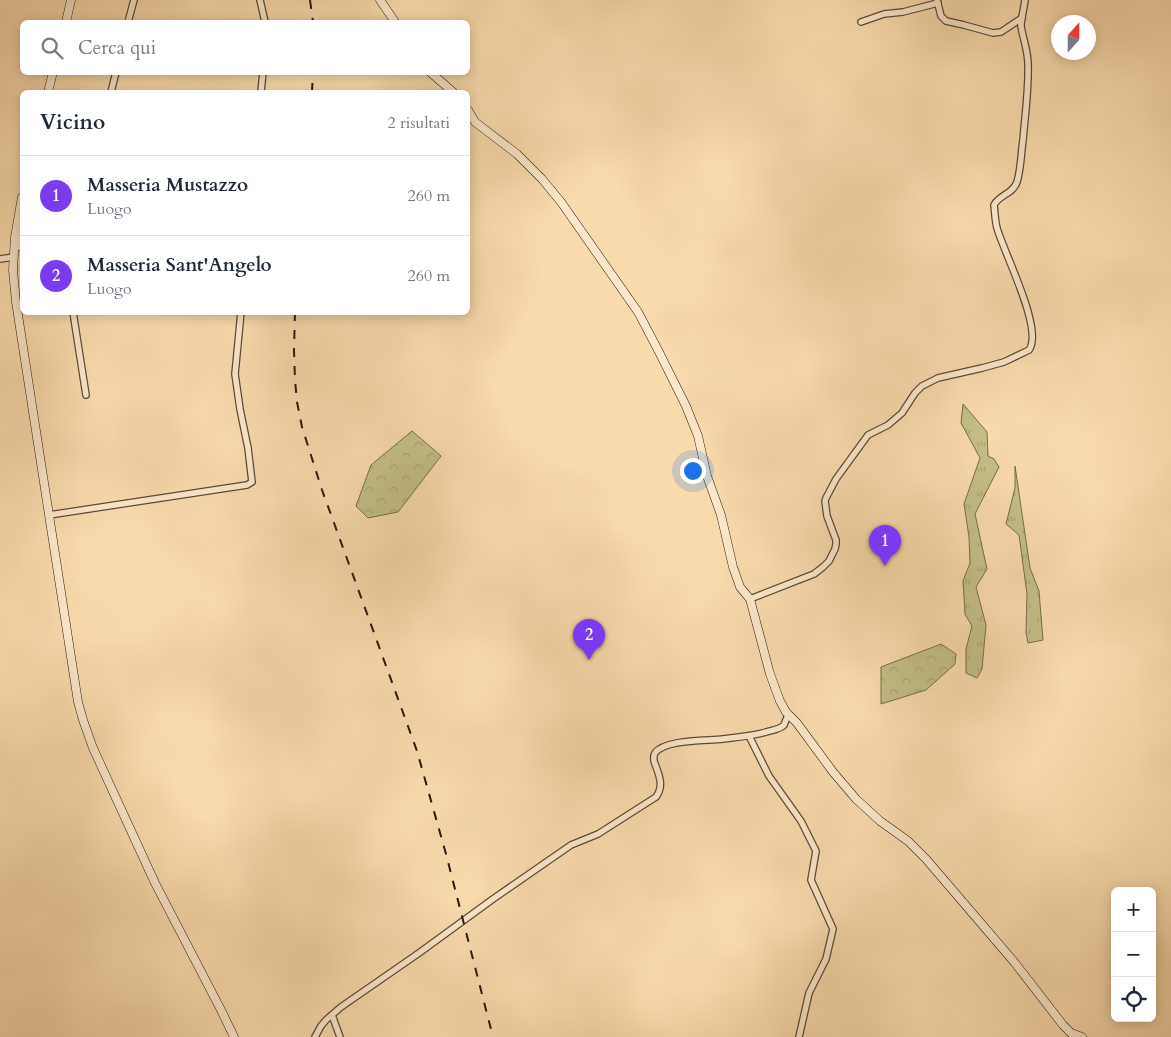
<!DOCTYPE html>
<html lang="it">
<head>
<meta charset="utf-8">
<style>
	:root { --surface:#fff; --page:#f2f2f3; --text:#1f2937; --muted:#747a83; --line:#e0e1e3; --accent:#7c3aed }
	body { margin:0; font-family:Cardo,serif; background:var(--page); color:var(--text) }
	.controls { position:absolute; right:15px; bottom:15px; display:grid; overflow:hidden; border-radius:8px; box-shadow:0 2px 12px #0003 }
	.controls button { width:45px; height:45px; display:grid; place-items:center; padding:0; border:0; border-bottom:1px solid var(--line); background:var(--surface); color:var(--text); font:25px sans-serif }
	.compass { position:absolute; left:1051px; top:15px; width:45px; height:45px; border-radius:50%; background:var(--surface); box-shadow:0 2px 12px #0003; rotate:21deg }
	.you { position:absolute; left:692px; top:470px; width:18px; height:18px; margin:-12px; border:4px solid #fff; border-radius:50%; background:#1a73e8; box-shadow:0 0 0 8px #1a73e833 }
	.badge { display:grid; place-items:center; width:32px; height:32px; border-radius:50%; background:var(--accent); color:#fff; font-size:16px; font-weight:700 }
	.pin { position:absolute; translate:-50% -41px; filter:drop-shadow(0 1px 2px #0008) }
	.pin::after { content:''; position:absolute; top:26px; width:18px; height:15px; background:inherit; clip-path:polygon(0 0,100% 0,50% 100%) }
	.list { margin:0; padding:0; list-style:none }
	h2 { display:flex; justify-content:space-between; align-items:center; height:65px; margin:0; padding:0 20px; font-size:21px }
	h2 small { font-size:16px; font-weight:400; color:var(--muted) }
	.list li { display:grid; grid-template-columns:32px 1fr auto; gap:15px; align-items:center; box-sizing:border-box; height:80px; padding:0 20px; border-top:1px solid var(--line) }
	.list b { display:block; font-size:19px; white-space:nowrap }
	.list p { margin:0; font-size:16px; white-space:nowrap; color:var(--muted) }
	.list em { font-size:16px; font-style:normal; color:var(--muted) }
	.icon { flex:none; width:28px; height:28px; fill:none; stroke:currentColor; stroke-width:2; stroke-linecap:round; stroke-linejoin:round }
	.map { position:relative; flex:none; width:1171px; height:1037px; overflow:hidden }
	.search { position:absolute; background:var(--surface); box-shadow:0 2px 12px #0003; left:20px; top:20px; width:450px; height:55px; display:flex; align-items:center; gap:12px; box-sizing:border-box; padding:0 18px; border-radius:8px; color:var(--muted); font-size:19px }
	.panel { position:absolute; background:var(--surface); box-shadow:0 2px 12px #0003; left:20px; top:90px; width:450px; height:225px; border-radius:8px }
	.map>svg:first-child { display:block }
	.grass { fill:url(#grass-tufts); stroke:#766c4d }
	.forest { fill:url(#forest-crowns); stroke:#766c4d }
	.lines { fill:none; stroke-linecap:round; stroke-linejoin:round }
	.street-casing { stroke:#5c493a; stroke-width:8 }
	.secondary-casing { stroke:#271914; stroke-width:9 }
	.street { stroke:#fbe7c9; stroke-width:5.5 }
	.secondary { stroke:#fbe7c9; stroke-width:8 }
	.rail { stroke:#271914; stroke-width:2; stroke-dasharray:9 9; stroke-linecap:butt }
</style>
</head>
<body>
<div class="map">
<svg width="1171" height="1037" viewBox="0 0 1171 1037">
	<defs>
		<pattern id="grass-tufts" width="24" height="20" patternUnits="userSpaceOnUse" patternTransform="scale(1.25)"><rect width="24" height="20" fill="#c4be86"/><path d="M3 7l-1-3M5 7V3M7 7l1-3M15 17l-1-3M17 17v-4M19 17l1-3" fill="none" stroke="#a8a373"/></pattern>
		<pattern id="forest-crowns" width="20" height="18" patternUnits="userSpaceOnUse" patternTransform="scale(1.25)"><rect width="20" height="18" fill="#c4be86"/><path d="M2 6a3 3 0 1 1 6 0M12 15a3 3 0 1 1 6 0" fill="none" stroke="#a8a373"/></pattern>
	</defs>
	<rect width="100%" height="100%" fill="#f9daac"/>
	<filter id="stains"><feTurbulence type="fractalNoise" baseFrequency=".004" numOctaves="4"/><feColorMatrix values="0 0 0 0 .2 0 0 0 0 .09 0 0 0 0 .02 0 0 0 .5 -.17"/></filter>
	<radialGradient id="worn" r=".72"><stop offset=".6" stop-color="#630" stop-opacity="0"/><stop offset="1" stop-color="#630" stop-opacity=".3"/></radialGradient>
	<!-- grass -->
	<g class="grass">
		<polygon points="963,404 987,432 988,456 994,459 999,467 975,514 987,569 976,587 986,625 982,669 977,678 966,673 966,649 972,626 965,614 963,581 970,563 969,537 964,504 980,458 961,423"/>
		<polygon points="1015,466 1030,568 1039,591 1043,640 1028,643 1026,633 1027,594 1019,535 1006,524 1015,488"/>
	</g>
	<!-- forest -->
	<g class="forest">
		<polygon points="412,431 441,456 398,512 368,518 356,506 371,465"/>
		<polygon points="941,644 956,654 955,664 926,690 881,704 881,667"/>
	</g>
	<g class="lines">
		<defs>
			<g id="street">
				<polyline points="260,0 265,22"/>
				<polyline points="937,0 941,16 946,21 964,25 993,33 1001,32 1022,18"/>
				<polyline points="128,22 134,0"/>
				<polyline points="861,22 884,14 903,12 938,3"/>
				<polyline points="111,92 116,72"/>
				<polyline points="261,92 263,72"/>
				<polyline points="0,259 14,257"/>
				<polyline points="73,312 86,395"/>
				<polyline points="49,515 247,485 252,482 248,448 240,409 235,374 241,312"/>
				<path d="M750 599 814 574 823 567 829 561 835 549 836 544V540L827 516 825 501 826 498 836 479 868 435 888 425 902 413 915 393 922 386 938 378 982 368 1004 362 1029 350C1044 330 1004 253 997 228 995 221 995 213 994 205 999 195 1013 194 1017 182 1021 169 1021 153 1023 140 1025 115 1029 89 1028 64 1028 51 1023 39 1021 26 1021 18 1024 9 1025 0"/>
				<polyline points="749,736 769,776 801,821 816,851 811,880 833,929 826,959 809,993 799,1037"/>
				<polyline points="332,1015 340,1037"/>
				<path d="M315 1037 321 1026 326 1020 341 1007 419 953 493 899 571 845 598 834 656 797C665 785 658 773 654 761 654 757 653 756 655 753 665 739 708 741 723 739 738 737 752 736 766 732 772 730 779 730 784 725L788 715"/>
			</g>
			<g id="secondary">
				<polyline points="380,0 395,22"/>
				<polyline points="66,22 71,0"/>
				<polyline points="430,72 453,92"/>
				<polyline points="48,92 53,72"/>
				<polyline points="468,110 475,122 517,154 542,179 561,202 638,312 658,350 686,406 698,436 707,476 721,515 733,567 740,587 750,599 770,674 780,701 786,712 797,723 833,772 856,799 880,821 908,841 926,859 1015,963 1063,1025 1071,1033 1082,1037"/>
				<polyline points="22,197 15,237 13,270 16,302 78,702 83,720 93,748 155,883 221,1010 234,1037"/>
				<polyline points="19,246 22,229"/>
			</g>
		</defs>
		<!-- street casing -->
		<use href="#street" class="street-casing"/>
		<!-- secondary casing -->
		<use href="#secondary" class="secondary-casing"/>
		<!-- street -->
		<use href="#street" class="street"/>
		<!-- secondary -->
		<use href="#secondary" class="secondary"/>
		<!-- rail -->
		<g class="rail">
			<polyline points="310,0 313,22"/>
			<polyline points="312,92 313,72"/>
			<polyline points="295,312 294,350 295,380 297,402 302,427 322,490 417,751 446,854 493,1037"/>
		</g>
	</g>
	<rect width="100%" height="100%" filter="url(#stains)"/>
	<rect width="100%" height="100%" fill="url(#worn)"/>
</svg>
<div class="controls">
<button>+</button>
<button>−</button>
<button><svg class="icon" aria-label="locate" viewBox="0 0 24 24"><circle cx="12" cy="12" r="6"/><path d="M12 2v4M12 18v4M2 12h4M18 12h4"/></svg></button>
</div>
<svg class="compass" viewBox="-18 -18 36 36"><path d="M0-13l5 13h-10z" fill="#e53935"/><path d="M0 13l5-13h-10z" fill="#747a83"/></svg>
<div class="you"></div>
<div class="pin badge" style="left:885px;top:566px">1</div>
<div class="pin badge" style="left:589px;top:660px">2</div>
<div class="search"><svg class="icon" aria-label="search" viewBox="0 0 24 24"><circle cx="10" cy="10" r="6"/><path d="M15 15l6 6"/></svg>Cerca qui</div>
<section class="panel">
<h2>Vicino<small>2 risultati</small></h2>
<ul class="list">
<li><span class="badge">1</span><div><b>Masseria Mustazzo</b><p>Luogo</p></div><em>260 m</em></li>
<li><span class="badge">2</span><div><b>Masseria Sant'Angelo</b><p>Luogo</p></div><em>260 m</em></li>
</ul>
</section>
</div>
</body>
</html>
